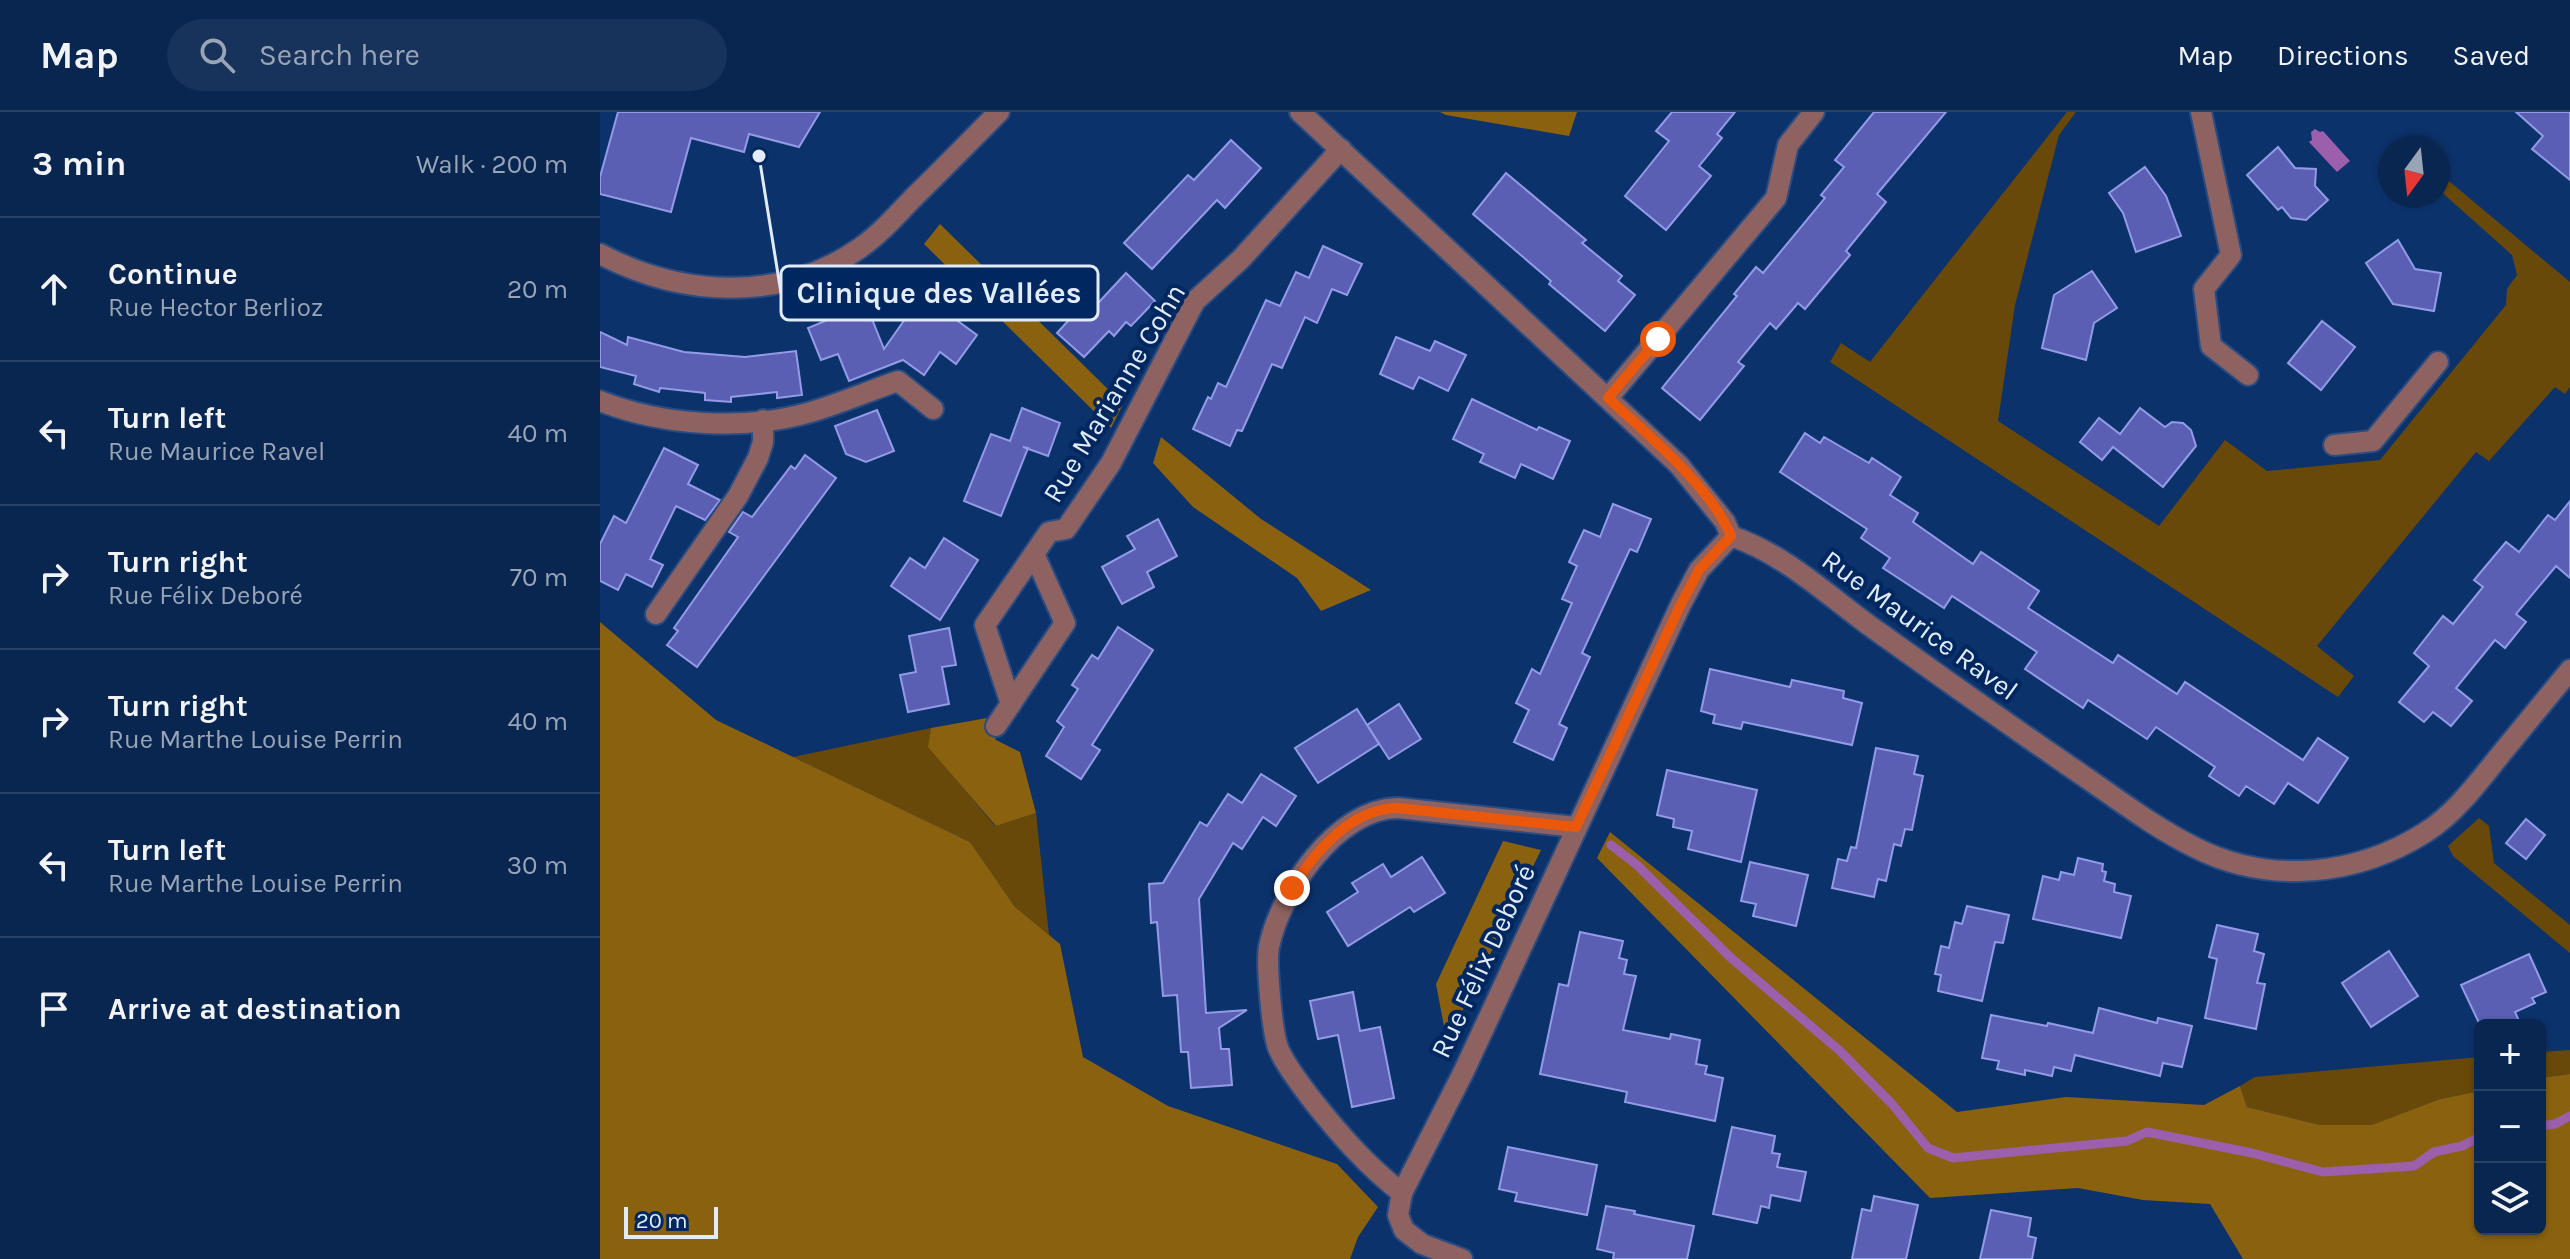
<!DOCTYPE html>
<html lang="en">
<head>
<meta charset="utf-8">
<style>
	:root { --surface:#092651; --page:#17325b; --text:#f1f3f6; --muted:#99a5b7; --line:#294368 }
	body { margin:0; font-family:Karla,sans-serif; background:var(--page); color:var(--text) }
	.controls { position:absolute; right:24px; bottom:24px; display:grid; overflow:hidden; border-radius:12px; box-shadow:0 2px 6px #0004 }
	.controls button { width:72px; height:72px; display:grid; place-items:center; padding:0; border:0; border-bottom:2px solid var(--line); background:var(--surface); color:var(--text); font:40px sans-serif }
	.compass { position:absolute; left:1778px; top:24px; width:72px; height:72px; border-radius:50%; background:var(--surface); box-shadow:0 2px 6px #0004; rotate:195deg }
	.scale { position:absolute; left:24px; bottom:20px; width:94px; box-sizing:border-box; padding-left:8px; border:4px solid #e2ebfa; border-top:0; font-size:22px; line-height:28px; white-space:nowrap; color:#e2ebfa; -webkit-text-stroke:6px #012760; paint-order:stroke }
	.stop { position:absolute; width:24px; height:24px; margin:-18px; border:6px solid #ea580c; border-radius:50%; background:#fff }
	.stop.end { background:#ea580c; border-color:#fff; box-shadow:0 2px 8px #0008 }
	.list { margin:0; padding:0; list-style:none }
	h2 { display:flex; justify-content:space-between; align-items:center; height:104px; margin:0; padding:0 32px; font-size:34px }
	h2 small { font-size:26px; font-weight:400; color:var(--muted) }
	.list li { display:grid; grid-template-columns:52px 1fr auto; gap:24px; align-items:center; box-sizing:border-box; height:144px; padding:0 32px; border-top:2px solid var(--line) }
	.list b { display:block; font-size:30px; white-space:nowrap }
	.list p { margin:0; font-size:26px; white-space:nowrap; color:var(--muted) }
	.list em { font-size:26px; font-style:normal; color:var(--muted) }
	.icon { flex:none; width:44px; height:44px; fill:none; stroke:currentColor; stroke-width:2; stroke-linecap:round; stroke-linejoin:round }
	.map { position:relative; flex:none; width:1970px; height:1147px; overflow:hidden }
	header { display:flex; align-items:center; gap:48px; box-sizing:border-box; height:112px; padding:0 40px; background:var(--surface); border-bottom:2px solid var(--line) }
	header strong { font-size:38px }
	nav { display:flex; gap:44px; margin-inline-start:auto; font-size:28px }
	.search { width:560px; height:72px; background:var(--page); display:flex; align-items:center; gap:20px; box-sizing:border-box; padding:0 28px; border-radius:44px; color:var(--muted); font-size:30px }
	main { display:flex }
	aside { flex:1; background:var(--surface) }
	.map>svg:first-child { display:block }
	.green { fill:#684909 }
	.forest { fill:#8a620f }
	.water { fill:#9b5fab }
	.lines { fill:none; stroke-linecap:round; stroke-linejoin:round }
	.stream { stroke:#9b5fab; stroke-width:9 }
	.building { fill:#5b5fb3; stroke:#939be6; stroke-width:2 }
	.minor-casing { stroke:#2a4c80; stroke-width:24 }
	.minor { stroke:#8f6262; stroke-width:20 }
	.route { stroke:#ea580c; stroke-width:10 }
	.labels { text-anchor:middle; dominant-baseline:central; stroke-width:8; stroke-linejoin:round; paint-order:stroke }
	.street-label { font-size:28px; fill:#e2ebfa; stroke:#012760 }
	.leader { fill:none; stroke:#e2ebfa; stroke-width:3 }
	.callout-dot { fill:#e2ebfa; stroke:#012760; stroke-width:3 }
	.callout { fill:#012760; stroke:#e2ebfa; stroke-width:3 }
	.callout-label { font-size:30px; text-anchor:middle; font-weight:bold; fill:#e2ebfa }
</style>
</head>
<body>
<header>
<strong>Map</strong>
<div class="search"><svg class="icon" aria-label="search" viewBox="0 0 24 24"><circle cx="10" cy="10" r="6"/><path d="M15 15l6 6"/></svg>Search here</div>
<nav><a>Map</a><a>Directions</a><a>Saved</a></nav>
</header>
<main>
<aside>
<h2>3 min<small>Walk · 200 m</small></h2>
<ul class="list">
<li><svg class="icon" aria-label="ahead" viewBox="0 0 24 24"><path d="M12 20V5M6 11l6-6 6 6"/></svg><div><b>Continue</b><p>Rue Hector Berlioz</p></div><em>20 m</em></li>
<li><svg class="icon" aria-label="left" viewBox="0 0 24 24"><path d="M17 20v-9H6M10 6l-5 5 5 5"/></svg><div><b>Turn left</b><p>Rue Maurice Ravel</p></div><em>40 m</em></li>
<li><svg class="icon" aria-label="right" viewBox="0 0 24 24"><path d="M7 20v-9h11M14 6l5 5-5 5"/></svg><div><b>Turn right</b><p>Rue Félix Deboré</p></div><em>70 m</em></li>
<li><svg class="icon" aria-label="right" viewBox="0 0 24 24"><path d="M7 20v-9h11M14 6l5 5-5 5"/></svg><div><b>Turn right</b><p>Rue Marthe Louise Perrin</p></div><em>40 m</em></li>
<li><svg class="icon" aria-label="left" viewBox="0 0 24 24"><path d="M17 20v-9H6M10 6l-5 5 5 5"/></svg><div><b>Turn left</b><p>Rue Marthe Louise Perrin</p></div><em>30 m</em></li>
<li><svg class="icon" aria-label="arrive" viewBox="0 0 24 24"><path d="M6 21V4h12l-3 4 3 4H6"/></svg><div><b>Arrive at destination</b></div></li>
</ul>
</aside>
<div class="map">
<svg width="1970" height="1147" viewBox="0 0 1970 1147">
	<rect width="100%" height="100%" fill="#0c326c"/>
	<!-- green -->
	<g class="green">
		<polygon points="1467,0 1476,0 1459,23 1415,193 1398,309 1559,414 1625,328 1667,359 1780,348 1906,193 1907,177 1917,163 1912,143 1838,77 1838,60 1970,170 1970,275 1965,282 1955,275 1889,349 1876,340 1717,534 1754,564 1738,585 1230,250 1241,231 1270,250"/>
		<polygon points="331,616 329,635 395,714 436,701 449,823 415,795 370,730 193,645"/>
		<polygon points="1879,706 1889,714 1894,751 1970,813 1970,841 1853,744 1848,734"/>
		<polygon points="1970,938 1970,962 1940,966 1940,940"/>
		<polygon points="1880,945 1880,979 1840,987 1773,1013 1720,1013 1647,995 1640,974 1655,965"/>
	</g>
	<!-- forest -->
	<g class="forest">
		<polygon points="840,0 977,0 969,24 846,3"/>
		<polygon points="340,112 523,292 511,316 324,132"/>
		<polygon points="561,325 661,407 771,478 721,499 697,466 593,395 553,351"/>
		<polygon points="0,510 116,608 370,730 415,795 460,832 483,945 568,994 737,1052 778,1095 758,1125 750,1147 0,1147"/>
		<polygon points="387,606 396,628 420,640 436,701 396,714 328,635 331,616"/>
		<polygon points="1010,720 1357,1000 1466,985 1604,993 1640,974 1647,995 1720,1013 1772,1013 1840,987 1880,979 1880,1117 1940,1117 1940,966 1970,962 1970,1147 1643,1147 1610,1092 1543,1088 1478,1076 1330,1086 997,746"/>
		<polygon points="903,729 941,738 847,930 836,872"/>
	</g>
	<!-- water -->
	<polygon class="water" points="1715,17 1720,20 1723,19 1750,49 1737,60 1709,30 1712,28 1711,20"/>
	<g class="lines">
		<!-- stream -->
		<g class="stream">
			<polyline points="1011,733 1037,753 1130,845 1240,939 1292,992 1328,1036 1353,1046 1527,1029 1547,1020 1652,1041 1723,1060 1814,1054 1834,1040 1862,1034 1880,1025"/>
			<polyline points="1940,1014 1955,1012 1970,1004"/>
		</g>
	</g>
	<!-- building -->
	<g class="building">
		<polygon points="18,0 220,0 199,35 149,22 144,40 91,26 71,100 0,82 0,65"/>
		<polygon points="1072,0 1135,0 1117,22 1122,26 1099,54 1111,64 1066,118 1025,84 1069,29 1056,19"/>
		<polygon points="1274,0 1346,0 1277,82 1286,90 1246,139 1250,143 1205,197 1198,191 1176,217 1170,211 1138,250 1144,254 1100,308 1062,276 1137,184 1134,182 1156,155 1163,161 1225,86 1221,83 1244,55 1235,48"/>
		<polygon points="1916,0 1970,0 1970,68 1932,37 1943,24"/>
		<polygon points="631,28 661,56 625,96 617,88 552,157 524,131 588,63 594,68"/>
		<polygon points="1678,35 1695,56 1716,57 1715,74 1728,88 1706,108 1691,106 1682,95 1678,98 1647,63"/>
		<polygon points="1545,55 1566,84 1581,124 1536,140 1523,101 1509,81"/>
		<polygon points="906,61 986,128 982,131 1022,164 1018,169 1035,183 1005,219 949,172 951,169 873,102"/>
		<polygon points="1798,128 1815,157 1841,161 1834,199 1793,192 1766,151"/>
		<polygon points="723,134 762,152 747,183 732,177 717,211 705,205 682,256 672,252 642,319 637,318 630,334 593,317 608,285 611,287 618,271 626,275 666,188 680,194 696,160 709,166"/>
		<polygon points="1492,159 1517,196 1494,211 1486,248 1442,236 1454,183"/>
		<polygon points="526,161 555,189 531,214 526,210 514,224 509,219 484,245 457,221 479,197 486,204"/>
		<polygon points="322,183 377,223 356,252 340,240 324,263 303,248 249,269 238,242 221,248 208,216 266,192 284,237"/>
		<polygon points="1722,209 1755,235 1721,278 1688,251"/>
		<polygon points="0,220 27,233 28,225 84,240 145,245 196,239 202,283 177,286 177,280 131,285 131,290 105,288 105,281 60,276 59,280 34,272 36,264 0,255"/>
		<polygon points="796,225 830,239 835,229 866,243 848,279 819,265 813,277 780,262"/>
		<polygon points="872,287 937,318 939,315 970,329 953,367 921,352 915,366 880,350 884,342 853,327"/>
		<polygon points="422,296 460,311 448,344 423,335 428,336 401,404 364,389 391,322 410,329"/>
		<polygon points="1540,296 1565,315 1572,310 1583,311 1591,318 1596,334 1563,375 1513,335 1502,348 1480,330 1499,306 1520,322"/>
		<polygon points="277,298 294,339 266,350 246,342 235,314"/>
		<polygon points="1205,321 1220,331 1224,325 1269,351 1272,346 1301,365 1290,383 1318,401 1313,410 1373,452 1381,440 1439,479 1428,496 1513,551 1518,543 1577,582 1585,570 1703,648 1718,626 1748,646 1718,691 1688,671 1674,692 1646,674 1639,684 1609,664 1615,655 1556,615 1547,627 1488,588 1483,596 1425,557 1437,540 1352,484 1344,496 1283,456 1290,446 1261,426 1267,417 1180,360"/>
		<polygon points="64,336 98,353 88,372 120,388 105,408 76,394 50,447 63,453 52,475 26,462 18,478 0,469 0,432 14,404 26,411"/>
		<polygon points="205,343 236,366 97,555 67,533 78,519 74,516 138,425 129,420 143,400 152,405 191,354 195,357"/>
		<polygon points="1970,389 1970,466 1956,454 1916,502 1926,510 1905,536 1895,528 1856,576 1872,589 1851,614 1833,600 1824,610 1799,590 1829,554 1814,541 1843,504 1853,512 1883,475 1874,468 1906,430 1919,440 1948,403 1955,408"/>
		<polygon points="1013,392 1051,407 1037,440 1030,437 982,541 990,545 959,612 967,616 953,648 914,630 929,598 916,591 932,557 940,562 972,491 962,487 977,454 969,450 984,418 1000,425"/>
		<polygon points="558,407 577,444 547,460 554,475 522,492 502,455 535,437 527,424"/>
		<polygon points="344,426 378,448 340,508 291,474 310,446 325,456"/>
		<polygon points="518,515 553,538 492,633 500,638 481,667 446,644 464,615 457,609 478,577 472,573 492,543 498,547"/>
		<polygon points="349,516 356,553 342,555 349,592 308,600 300,563 316,560 309,524"/>
		<polygon points="1110,557 1190,575 1192,568 1244,579 1243,586 1262,591 1252,633 1143,610 1141,617 1113,611 1115,603 1101,599"/>
		<polygon points="799,592 821,627 789,647 767,613"/>
		<polygon points="757,597 779,632 718,671 695,636"/>
		<polygon points="1276,636 1318,644 1314,662 1323,664 1312,718 1305,717 1301,734 1294,732 1286,769 1278,767 1274,785 1232,776 1238,747 1247,749 1251,735 1256,736"/>
		<polygon points="1067,658 1157,678 1141,750 1088,737 1092,719 1073,715 1074,707 1057,703"/>
		<polygon points="661,662 696,684 676,714 663,705 642,737 633,731 599,787 606,901 647,898 619,916 621,937 629,937 632,973 591,976 588,940 581,940 577,883 563,884 557,810 551,811 549,772 563,771 600,710 607,714 628,682 642,691"/>
		<polygon points="1926,707 1945,723 1926,747 1906,731"/>
		<polygon points="822,745 845,781 814,800 810,795 748,834 727,800 758,780 752,771 783,752 791,765"/>
		<polygon points="1478,746 1503,752 1502,759 1506,760 1504,769 1515,772 1514,780 1531,784 1521,826 1433,807 1443,764 1459,768 1461,760 1474,763"/>
		<polygon points="1150,750 1208,763 1196,814 1153,804 1156,792 1141,789"/>
		<polygon points="1367,794 1409,803 1403,831 1395,830 1382,889 1338,879 1341,863 1335,862 1341,834 1349,836 1355,810 1362,812"/>
		<polygon points="1617,813 1658,822 1654,839 1664,842 1657,871 1665,872 1656,917 1605,906 1617,847 1609,845"/>
		<polygon points="980,820 1023,829 1019,846 1027,848 1024,862 1036,864 1023,918 1070,927 1071,922 1100,928 1096,952 1107,954 1105,962 1123,966 1115,1009 1025,990 1027,980 940,962 959,872 968,874"/>
		<polygon points="1789,839 1818,884 1771,915 1742,871"/>
		<polygon points="1929,842 1946,880 1932,886 1935,891 1915,900 1921,913 1880,913 1861,873"/>
		<polygon points="753,880 760,919 780,915 794,986 752,995 738,923 718,927 710,889"/>
		<polygon points="1499,896 1557,911 1558,906 1592,914 1582,955 1563,951 1560,964 1475,943 1471,959 1454,955 1452,964 1425,958 1425,963 1397,957 1399,949 1382,946 1391,903 1447,914 1448,911 1493,921"/>
		<polygon points="1132,1015 1175,1024 1172,1041 1180,1042 1177,1055 1206,1060 1200,1089 1171,1083 1169,1096 1161,1094 1157,1111 1113,1102"/>
		<polygon points="908,1035 997,1053 987,1103 915,1089 917,1081 899,1077"/>
		<polygon points="1274,1084 1318,1093 1306,1147 1252,1147 1262,1097 1271,1099"/>
		<polygon points="1006,1094 1035,1099 1034,1102 1094,1114 1087,1147 1013,1147 1014,1141 997,1137"/>
		<polygon points="1391,1098 1431,1106 1428,1124 1436,1126 1432,1147 1380,1147"/>
	</g>
	<g class="lines">
		<defs>
			<g id="minor">
				<path d="M700 0 1079 353 1125 410 1131 424C1187 443 1229 485 1277 519 1341 565 1405 610 1469 654 1511 682 1551 714 1596 736 1670 773 1757 764 1826 720 1856 701 1879 669 1901 642 1924 614 1947 586 1970 558"/>
				<polyline points="1601,0 1631,143 1604,177 1611,234 1648,263"/>
				<path d="M0 142C82 185 181 191 260 136 280 122 296 104 313 86 342 58 370 29 399 0"/>
				<polyline points="1008,286 1176,86 1188,33 1214,0"/>
				<path d="M0 289C63 314 146 319 211 300 241 291 269 279 298 269L333 297"/>
				<polyline points="1734,333 1773,329 1838,250"/>
				<polyline points="56,502 138,384 158,346 163,330 163,308"/>
				<polyline points="411,592 385,513 449,420 466,417 511,351 595,189 641,147 741,37"/>
				<polyline points="396,614 465,511 435,444"/>
				<path d="M802 1081C767 1054 740 1023 713 989 701 973 687 956 679 938 672 923 666 851 669 835 680 780 737 696 798 696L976 715"/>
				<polyline points="862,1147 822,1132 804,1118 798,1103 802,1081 864,959 1081,492 1099,458 1131,424"/>
			</g>
		</defs>
		<!-- minor casing -->
		<use href="#minor" class="minor-casing"/>
		<!-- minor -->
		<use href="#minor" class="minor"/>
	</g>
	<g class="lines">
		<!-- route -->
		<path class="route" d="M692 776C715 740 751 696 798 696L976 715 1081 492 1099 458 1131 424C1110 374 1048 323 1008 286L1058 227"/>
	</g>
	<g class="labels">
		<!-- street labels -->
		<g class="street-label">
			<text transform="translate(514 281) rotate(-59)">Rue Marianne Cohn</text>
			<text transform="translate(1320 513) rotate(36)">Rue Maurice Ravel</text>
			<text transform="translate(883 849) rotate(-65)">Rue Félix Deboré</text>
		</g>
	</g>
	<!-- callouts -->
	<path class="leader" d="M159 44L181 181"/>
	<circle class="callout-dot" cx="159" cy="44" r="8"/>
	<rect class="callout" x="181" y="154" width="317" height="54" rx="8"/>
	<g class="callout-label">
		<text x="339" y="191">Clinique des Vallées</text>
	</g>
</svg>
<div class="controls">
<button>+</button>
<button>−</button>
<button><svg class="icon" aria-label="layers" viewBox="0 0 24 24"><path d="M12 4l9 5-9 5-9-5zM3 14l9 5 9-5"/></svg></button>
</div>
<svg class="compass" viewBox="-18 -18 36 36"><path d="M0-13l5 13h-10z" fill="#e53935"/><path d="M0 13l5-13h-10z" fill="#99a5b7"/></svg>
<div class="scale">20 m</div>
<div class="stop" style="left:1058px;top:227px"></div>
<div class="stop end" style="left:692px;top:776px"></div>
</div>
</main>
</body>
</html>
